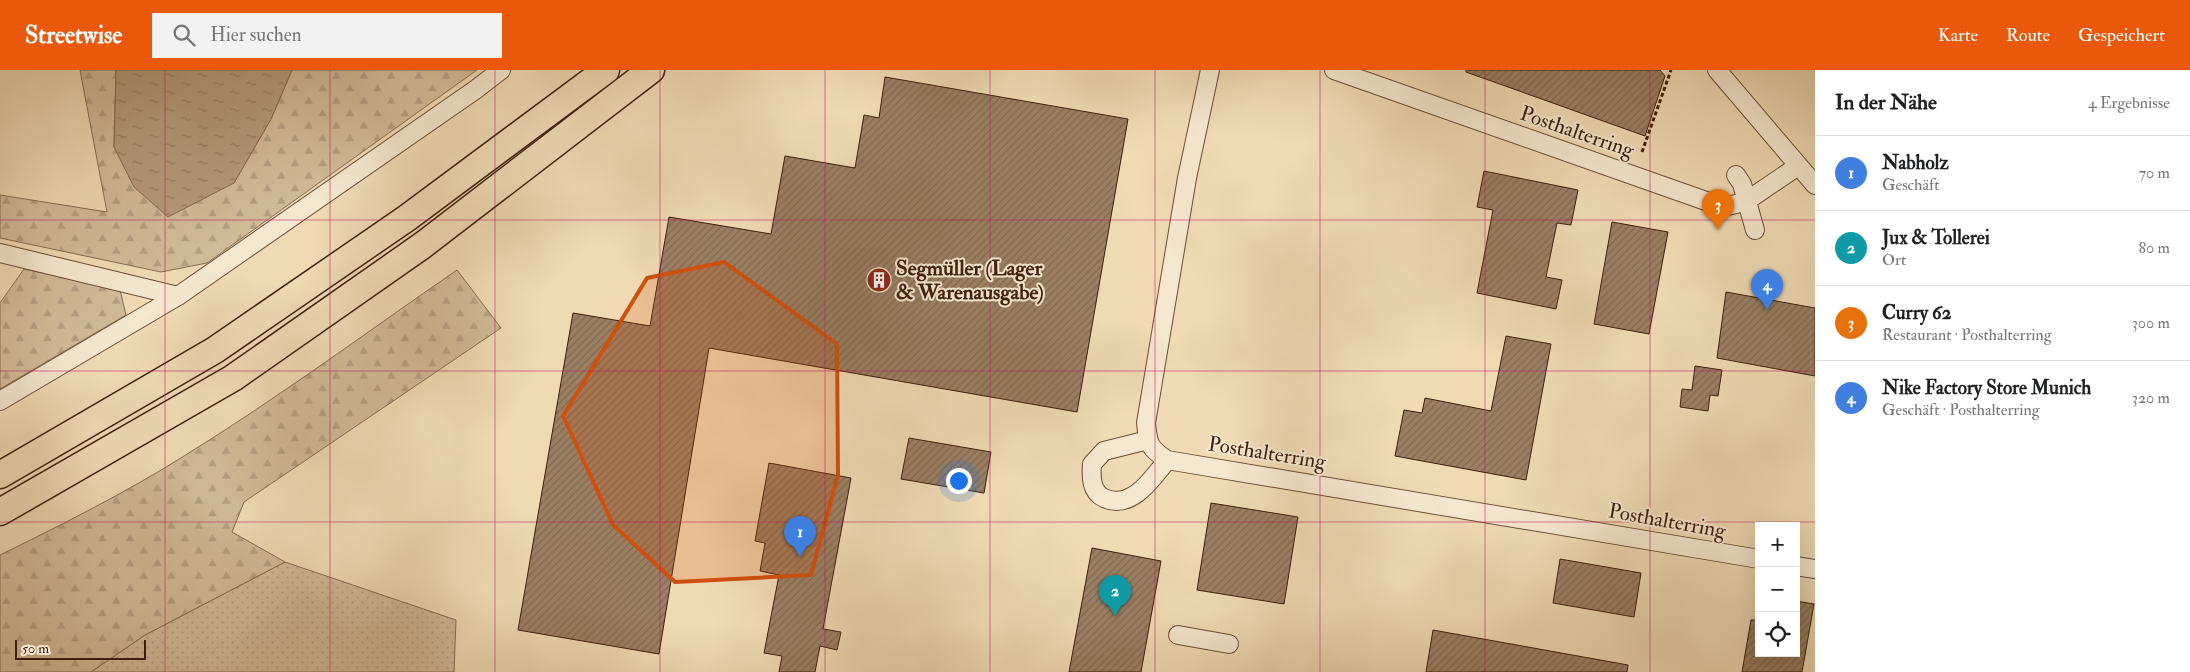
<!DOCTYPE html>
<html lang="de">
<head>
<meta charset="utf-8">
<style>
	:root { --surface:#fff; --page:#f2f2f2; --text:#202124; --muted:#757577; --line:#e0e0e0; --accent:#ea580c }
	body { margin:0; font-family:"IM FELL Double Pica",serif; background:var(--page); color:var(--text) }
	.controls { position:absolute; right:15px; bottom:15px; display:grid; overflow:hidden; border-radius:0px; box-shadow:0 5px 20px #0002 }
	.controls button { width:45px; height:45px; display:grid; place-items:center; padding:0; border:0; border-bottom:1px solid var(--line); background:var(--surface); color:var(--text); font:25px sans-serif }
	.scale { position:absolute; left:15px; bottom:12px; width:131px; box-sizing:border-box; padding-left:5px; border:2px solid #3f1f0d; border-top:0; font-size:14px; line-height:18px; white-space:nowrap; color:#3f1f0d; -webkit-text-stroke:4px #f5e7ce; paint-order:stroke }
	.you { position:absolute; left:958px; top:410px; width:18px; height:18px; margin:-12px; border:4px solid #fff; border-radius:50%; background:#1a73e8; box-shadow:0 0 0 8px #1a73e833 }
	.badge { display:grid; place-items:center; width:32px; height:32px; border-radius:50%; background:var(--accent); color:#fff; font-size:16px; font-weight:700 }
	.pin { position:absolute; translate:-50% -41px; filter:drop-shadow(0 1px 2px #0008) }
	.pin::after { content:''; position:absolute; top:26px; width:18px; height:15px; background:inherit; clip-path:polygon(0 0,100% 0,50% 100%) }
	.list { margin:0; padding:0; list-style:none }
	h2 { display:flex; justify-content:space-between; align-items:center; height:65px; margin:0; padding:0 20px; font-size:21px }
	h2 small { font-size:16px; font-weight:400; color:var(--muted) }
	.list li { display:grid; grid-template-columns:32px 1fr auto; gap:15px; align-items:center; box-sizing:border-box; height:75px; padding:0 20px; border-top:1px solid var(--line) }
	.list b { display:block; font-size:19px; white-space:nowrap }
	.list p { margin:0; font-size:16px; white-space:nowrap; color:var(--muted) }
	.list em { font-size:16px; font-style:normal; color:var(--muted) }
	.icon { flex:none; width:28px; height:28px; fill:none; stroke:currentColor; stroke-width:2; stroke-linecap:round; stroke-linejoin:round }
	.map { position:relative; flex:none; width:1815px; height:602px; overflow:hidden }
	header { display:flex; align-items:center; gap:30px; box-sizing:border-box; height:70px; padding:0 25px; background:var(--accent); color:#fff }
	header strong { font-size:24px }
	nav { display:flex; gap:28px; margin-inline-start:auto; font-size:18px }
	.search { width:350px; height:45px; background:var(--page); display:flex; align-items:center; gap:12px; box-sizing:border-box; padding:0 18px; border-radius:0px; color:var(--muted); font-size:19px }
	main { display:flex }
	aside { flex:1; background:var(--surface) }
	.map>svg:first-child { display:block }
	.grass { fill:url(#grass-dots); stroke:#886c52 }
	.forest { fill:url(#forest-firs); stroke:#886c52 }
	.water { fill:url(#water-ripples); stroke:#85694f }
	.building { fill:url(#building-hatch); stroke:#3f1f0d }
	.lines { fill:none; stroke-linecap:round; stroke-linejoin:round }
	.minor-casing { stroke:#6b4e37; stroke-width:20 }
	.highway-casing { stroke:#3f1f0d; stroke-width:29 }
	.path { stroke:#3f1f0d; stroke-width:3; stroke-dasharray:4 2.5; stroke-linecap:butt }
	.minor { stroke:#f5e7ce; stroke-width:18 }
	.highway { stroke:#efdab4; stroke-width:26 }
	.marked { fill:#cf500c; fill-opacity:0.2; stroke:#cf500c; stroke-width:4; stroke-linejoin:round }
	.grid { fill:none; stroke:#c2185b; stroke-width:1; stroke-opacity:0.55 }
	.labels { text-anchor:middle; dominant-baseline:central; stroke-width:4; stroke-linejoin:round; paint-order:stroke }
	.street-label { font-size:21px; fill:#3f1f0d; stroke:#f5e7ce }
	.poi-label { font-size:21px; font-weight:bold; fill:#3f1f0d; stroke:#f5e7ce; text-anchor:start }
</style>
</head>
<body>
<header>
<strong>Streetwise</strong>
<div class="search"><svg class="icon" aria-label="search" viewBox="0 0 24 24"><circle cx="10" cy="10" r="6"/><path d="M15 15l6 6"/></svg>Hier suchen</div>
<nav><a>Karte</a><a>Route</a><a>Gespeichert</a></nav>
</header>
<main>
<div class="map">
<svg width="1815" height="602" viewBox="0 0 1815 602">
	<defs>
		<pattern id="grass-dots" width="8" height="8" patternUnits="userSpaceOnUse" patternTransform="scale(1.25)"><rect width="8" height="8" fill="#d1ba98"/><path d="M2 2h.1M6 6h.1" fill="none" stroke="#b49f82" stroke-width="1.8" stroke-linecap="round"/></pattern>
		<pattern id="forest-firs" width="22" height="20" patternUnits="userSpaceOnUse" patternTransform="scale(1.25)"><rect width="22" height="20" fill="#d1ba98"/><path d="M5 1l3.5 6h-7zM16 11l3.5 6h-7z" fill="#b49f82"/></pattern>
		<pattern id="water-ripples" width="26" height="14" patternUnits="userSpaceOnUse" patternTransform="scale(1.25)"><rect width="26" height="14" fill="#b39a7b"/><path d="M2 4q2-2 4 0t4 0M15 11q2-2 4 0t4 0" fill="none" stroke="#937d63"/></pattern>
		<pattern id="building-hatch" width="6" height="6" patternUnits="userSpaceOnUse" patternTransform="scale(1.25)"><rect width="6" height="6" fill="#9b8064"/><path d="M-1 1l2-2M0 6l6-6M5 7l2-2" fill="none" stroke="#806851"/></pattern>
	</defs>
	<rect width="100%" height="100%" fill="#efdab4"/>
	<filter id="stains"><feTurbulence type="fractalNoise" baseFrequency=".004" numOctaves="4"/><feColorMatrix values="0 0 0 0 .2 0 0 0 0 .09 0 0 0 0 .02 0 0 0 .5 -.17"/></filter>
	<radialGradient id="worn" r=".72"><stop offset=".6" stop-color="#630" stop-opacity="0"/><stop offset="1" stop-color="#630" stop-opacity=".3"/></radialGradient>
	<!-- grass -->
	<polygon class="grass" points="285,492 456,550 454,602 91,602 145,565"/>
	<!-- forest -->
	<g class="forest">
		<polygon points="80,0 116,0 114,77 234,113 271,49 292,0 477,0 207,193 161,202 0,168 0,125 107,142"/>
		<polygon points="24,199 120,220 126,245 0,319 0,233"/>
		<path d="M457 200 501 258 244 432 232 462 285 492 145 565 91 602H0V485C61 455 127 422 184 386 278 328 367 262 457 200Z"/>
	</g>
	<!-- water -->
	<polygon class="water" points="116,0 292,0 271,49 234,113 168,147 134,117 114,77"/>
	<!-- building -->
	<g class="building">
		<polygon points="1466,0 1660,0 1665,6 1645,66 1466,2"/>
		<polygon points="885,7 1128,49 1077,342 709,278 659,584 518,560 573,243 650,256 669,147 771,164 785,86 855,98 864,45 879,48"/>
		<polygon points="1484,101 1578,120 1571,155 1557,153 1546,207 1562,210 1556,239 1477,223 1493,140 1477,137"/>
		<polygon points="1612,152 1668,162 1649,264 1594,254"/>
		<polygon points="1726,222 1815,238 1815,306 1717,288"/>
		<polygon points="1506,266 1551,274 1526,410 1395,386 1404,340 1422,343 1425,328 1491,341"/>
		<polygon points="1695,296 1722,300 1718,326 1710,325 1708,341 1680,337 1682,319 1692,320"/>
		<polygon points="909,368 991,382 984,423 901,409"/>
		<polygon points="769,393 851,408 823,559 841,562 837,580 820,576 815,602 779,602 782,586 764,583 779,505 760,501 765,473 755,471"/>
		<polygon points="1211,433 1298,447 1284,534 1197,520"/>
		<polygon points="1092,478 1161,491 1141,602 1069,602"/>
		<polygon points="1560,489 1641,503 1634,547 1553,533"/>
		<polygon points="1796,531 1814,534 1802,602 1742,602 1751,550 1759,550 1759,583 1796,583"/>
		<polygon points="1433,560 1628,595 1627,602 1426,602"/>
	</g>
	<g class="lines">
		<defs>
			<g id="minor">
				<path d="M1210 0 1187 108 1146 353C1148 374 1149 378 1167 390L1759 489"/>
				<polyline points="1334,0 1723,137 1745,132 1798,96"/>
				<polyline points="1717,0 1815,115"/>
				<polyline points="1736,105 1742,114 1755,160"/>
				<polyline points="0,183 178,226"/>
				<polyline points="0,331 178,226 475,20 501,0"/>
				<path d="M1148 370 1104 381 1092 394C1091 407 1091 422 1104 428 1131 441 1153 408 1167 390"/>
				<polyline points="1796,496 1815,499"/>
				<polyline points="1178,565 1229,574"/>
			</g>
			<g id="highway">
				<polyline points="0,405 215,280 407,148 606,0"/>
				<polyline points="0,442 233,308 423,175 651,0"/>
			</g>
		</defs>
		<!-- minor casing -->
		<use href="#minor" class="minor-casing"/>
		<!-- highway casing -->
		<use href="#highway" class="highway-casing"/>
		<!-- path -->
		<polyline class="path" points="1642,82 1671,0"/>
		<!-- minor -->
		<use href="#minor" class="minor"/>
		<!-- highway -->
		<use href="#highway" class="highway"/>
	</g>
	<!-- marked area -->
	<path class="marked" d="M724 192 837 274 838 405 811 505 675 512 613 455 563 346 647 208Z"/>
	<!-- grid -->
	<path class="grid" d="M165 0V602M330 0V602M495 0V602M660 0V602M825 0V602M990 0V602M1155 0V602M1320 0V602M1485 0V602M1650 0V602M0 150H1815M0 301H1815M0 452H1815"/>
	<!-- icons -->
	<defs>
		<symbol id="building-disc" viewBox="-11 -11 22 22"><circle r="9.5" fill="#8f2418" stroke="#f5e7ce"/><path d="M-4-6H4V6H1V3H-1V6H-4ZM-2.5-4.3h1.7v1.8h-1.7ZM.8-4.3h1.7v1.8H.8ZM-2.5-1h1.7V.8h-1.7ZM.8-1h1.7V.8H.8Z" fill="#fff"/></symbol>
	</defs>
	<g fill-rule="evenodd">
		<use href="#building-disc" x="865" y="196" width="28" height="28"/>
	</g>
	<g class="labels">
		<!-- street labels -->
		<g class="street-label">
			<text transform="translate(1577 62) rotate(19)">Posthalterring</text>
			<text transform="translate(1267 383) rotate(9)">Posthalterring</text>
			<text transform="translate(1667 451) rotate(10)">Posthalterring</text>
		</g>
		<!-- poi labels -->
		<g class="poi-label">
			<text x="896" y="198">Segmüller (Lager<tspan x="896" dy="24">&amp; Warenausgabe)</tspan></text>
		</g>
	</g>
	<rect width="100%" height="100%" filter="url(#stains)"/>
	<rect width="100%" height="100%" fill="url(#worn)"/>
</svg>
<div class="controls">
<button>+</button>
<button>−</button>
<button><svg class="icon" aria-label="locate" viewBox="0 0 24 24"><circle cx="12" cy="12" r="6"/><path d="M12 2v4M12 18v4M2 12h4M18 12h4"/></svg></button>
</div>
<div class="scale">50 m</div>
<div class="you"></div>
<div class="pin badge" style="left:800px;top:487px;background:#3f7fe0">1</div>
<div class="pin badge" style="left:1115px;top:546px;background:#0f9aa8">2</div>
<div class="pin badge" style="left:1718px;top:160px;background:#e8710a">3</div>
<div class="pin badge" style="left:1767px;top:240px;background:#3f7fe0">4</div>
</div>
<aside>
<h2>In der Nähe<small>4 Ergebnisse</small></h2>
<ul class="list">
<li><span class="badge" style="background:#3f7fe0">1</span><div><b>Nabholz</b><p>Geschäft</p></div><em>70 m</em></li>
<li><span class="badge" style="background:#0f9aa8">2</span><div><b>Jux &amp; Tollerei</b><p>Ort</p></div><em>80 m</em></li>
<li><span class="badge" style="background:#e8710a">3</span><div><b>Curry 62</b><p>Restaurant · Posthalterring</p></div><em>300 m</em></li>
<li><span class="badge" style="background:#3f7fe0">4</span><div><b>Nike Factory Store Munich</b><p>Geschäft · Posthalterring</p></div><em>320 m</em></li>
</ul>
</aside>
</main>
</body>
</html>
